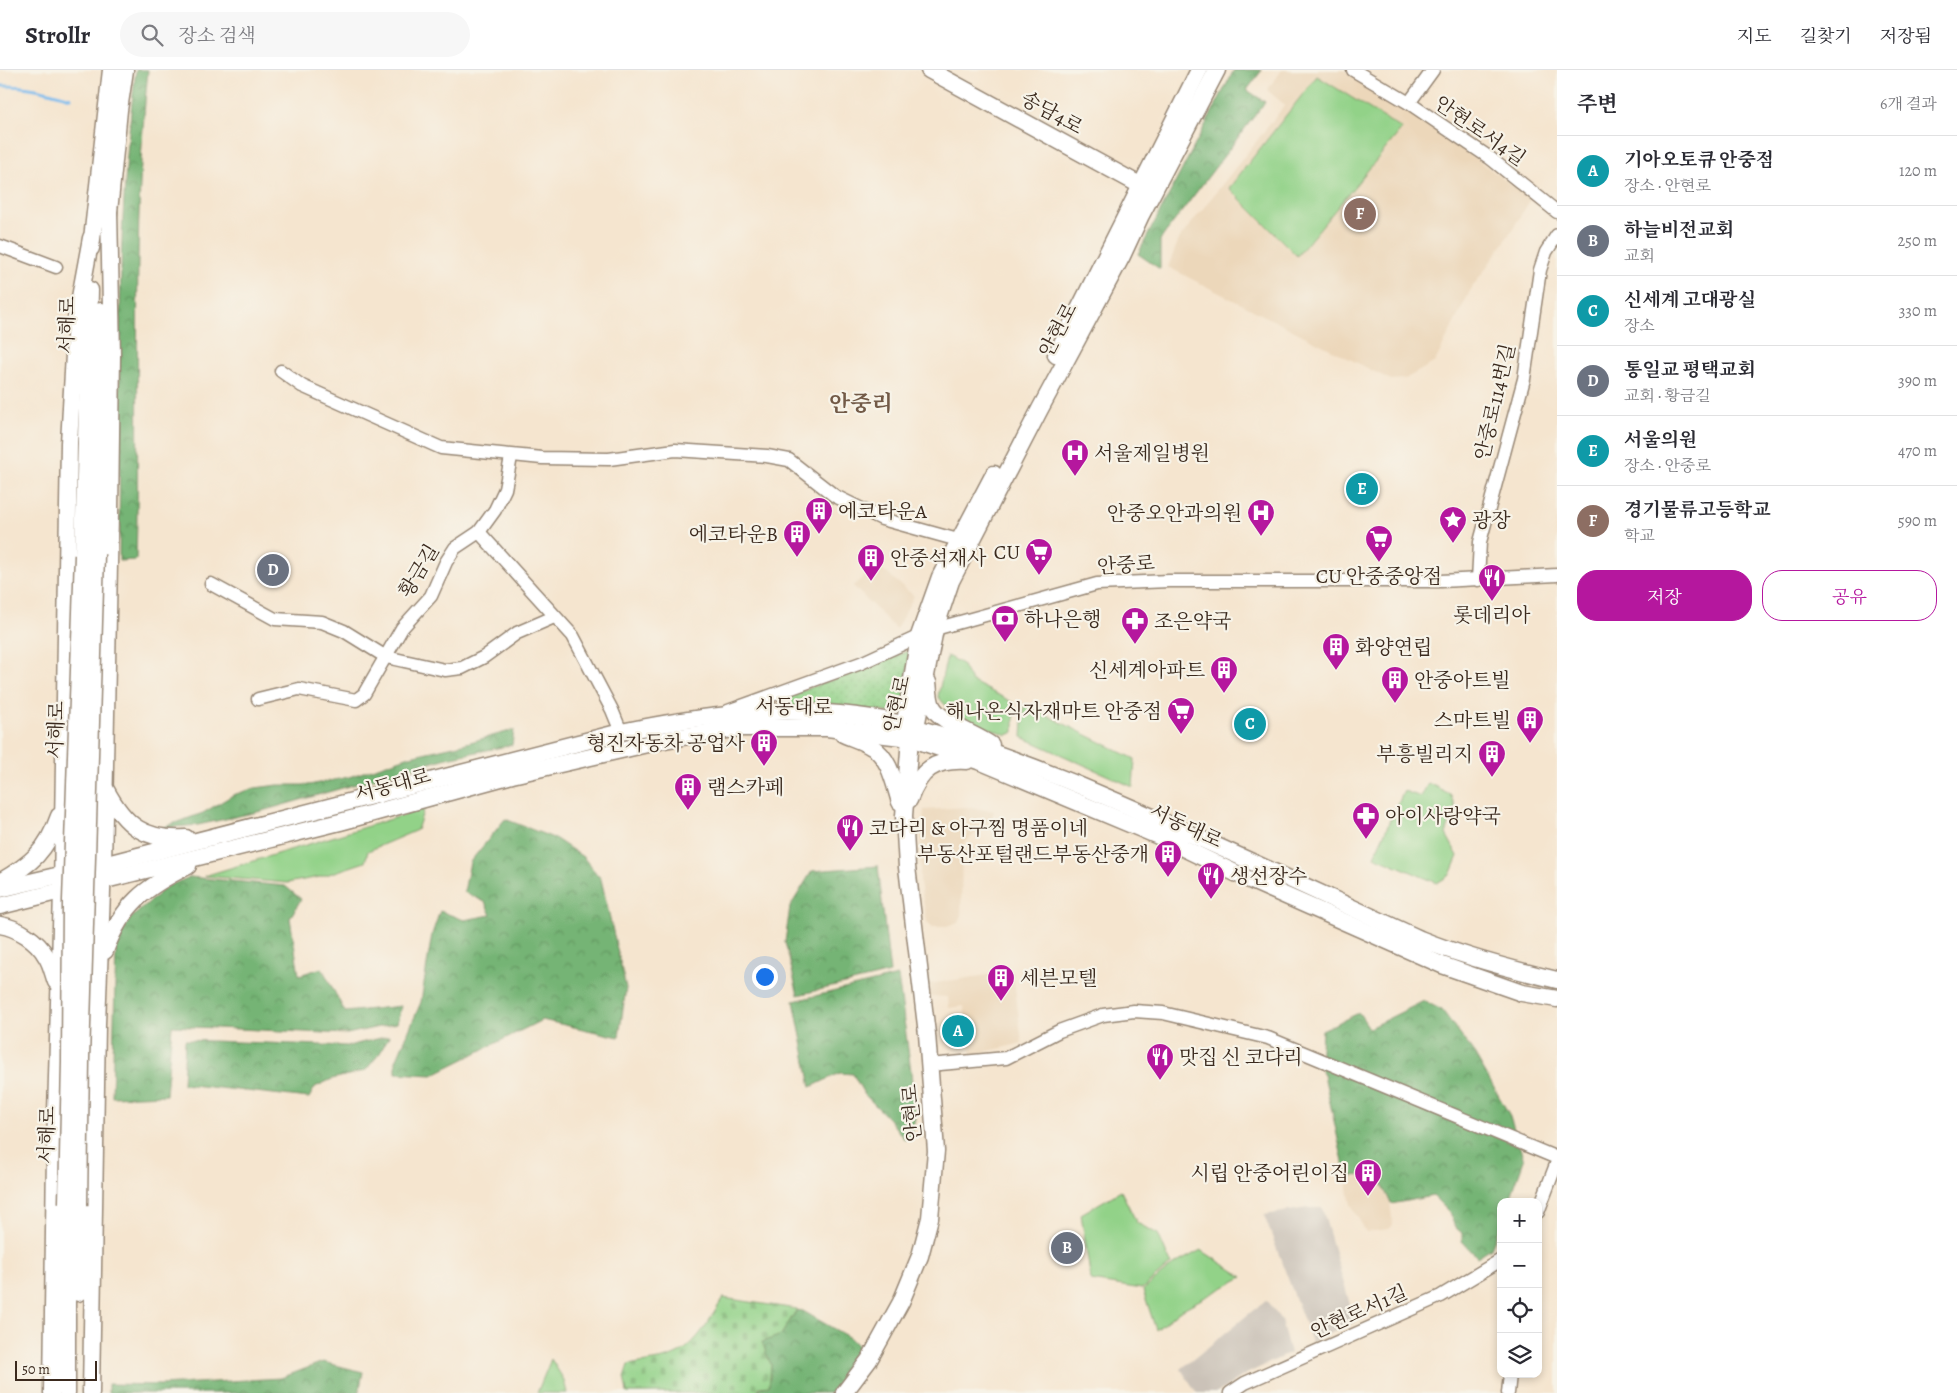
<!DOCTYPE html>
<html lang="ko">
<head>
<meta charset="utf-8">
<style>
	:root { --surface:#fff; --page:#f7f7f7; --text:#2b2b33; --muted:#7c7c81; --line:#e1e1e2; --accent:#b5179e }
	body { margin:0; font-family:Alegreya,"Noto Serif KR",serif; background:var(--page); color:var(--text) }
	.controls { position:absolute; right:15px; bottom:15px; display:grid; overflow:hidden; border-radius:10px; box-shadow:0 2px 8px #0003 }
	.controls button { width:45px; height:45px; display:grid; place-items:center; padding:0; border:0; border-bottom:1px solid var(--line); background:var(--surface); color:var(--text); font:25px sans-serif }
	.scale { position:absolute; left:15px; bottom:12px; width:82px; box-sizing:border-box; padding-left:5px; border:2px solid #3b2a1e; border-top:0; font-size:14px; line-height:18px; white-space:nowrap; color:#3b2a1e; -webkit-text-stroke:4px #f7f3e8; paint-order:stroke }
	.you { position:absolute; left:764px; top:906px; width:18px; height:18px; margin:-12px; border:4px solid #fff; border-radius:50%; background:#1a73e8; box-shadow:0 0 0 8px #1a73e833 }
	.badge { display:grid; place-items:center; width:32px; height:32px; border-radius:50%; background:var(--accent); color:#fff; font-size:16px; font-weight:700 }
	.pin { position:absolute; translate:-50% -50%; border:2px solid #fff; box-shadow:0 1px 5px #0006 }
	.list { margin:0; padding:0; list-style:none }
	h2 { display:flex; justify-content:space-between; align-items:center; height:65px; margin:0; padding:0 20px; font-size:21px }
	h2 small { font-size:16px; font-weight:400; color:var(--muted) }
	.list li { display:grid; grid-template-columns:32px 1fr auto; gap:15px; align-items:center; box-sizing:border-box; height:70px; padding:0 20px; border-top:1px solid var(--line) }
	.list b { display:block; font-size:19px; white-space:nowrap }
	.list p { margin:0; font-size:16px; white-space:nowrap; color:var(--muted) }
	.list em { font-size:16px; font-style:normal; color:var(--muted) }
	.actions { display:flex; gap:10px; padding:15px 20px }
	.actions a { flex:1; padding:11px 0; border:1px solid var(--accent); border-radius:20px; text-align:center; font-size:18px; color:var(--accent) }
	.actions .main { background:var(--accent); color:#fff }
	.icon { flex:none; width:28px; height:28px; fill:none; stroke:currentColor; stroke-width:2; stroke-linecap:round; stroke-linejoin:round }
	.map { position:relative; flex:none; width:1557px; height:1323px; overflow:hidden }
	header { display:flex; align-items:center; gap:30px; box-sizing:border-box; height:70px; padding:0 25px; background:var(--surface); border-bottom:1px solid var(--line) }
	header strong { font-size:24px }
	nav { display:flex; gap:28px; margin-inline-start:auto; font-size:18px }
	.search { width:350px; height:45px; background:var(--page); display:flex; align-items:center; gap:12px; box-sizing:border-box; padding:0 18px; border-radius:28px; color:var(--muted); font-size:19px }
	main { display:flex }
	aside { flex:1; background:var(--surface) }
	.map>svg:first-child { display:block }
	.built { fill:#ecd7ba }
	.industrial { fill:#cbc2b8 }
	.grass { fill:#92d288; stroke:#667e53 }
	.forest { fill:url(#forest-crowns); stroke:#586f49 }
	.cemetery { fill:url(#cemetery-stones); stroke:#667e53 }
	.park { fill:url(#park-dots); stroke:#667e53 }
	.lines { fill:none; stroke-linecap:round; stroke-linejoin:round }
	.stream { stroke:#78baed; stroke-width:3 }
	.minor-casing { stroke:#988876; stroke-width:15 }
	.major-casing { stroke:#988876; stroke-width:19 }
	.minor { stroke:#fff; stroke-width:12 }
	.major { stroke:#fff; stroke-width:16 }
	.major-bridge-casing { stroke:#988876; stroke-width:19; stroke-linecap:butt }
	.major-bridge { stroke:#fff; stroke-width:16 }
	.labels { text-anchor:middle; dominant-baseline:central; stroke-width:4.5; stroke-linejoin:round; paint-order:stroke }
	.street-label { font-size:20px; fill:#3b2a1e; stroke:#f7f3e8 }
	.poi-label { font-size:20px; fill:#3b2a1e; stroke:#f7f3e8; text-anchor:start }
	.quarter-label { font-size:22px; font-weight:bold; fill:#725a47; stroke:#f7f3e8 }
</style>
</head>
<body>
<header>
<strong>Strollr</strong>
<div class="search"><svg class="icon" aria-label="search" viewBox="0 0 24 24"><circle cx="10" cy="10" r="6"/><path d="M15 15l6 6"/></svg>장소 검색</div>
<nav><a>지도</a><a>길찾기</a><a>저장됨</a></nav>
</header>
<main>
<div class="map">
<svg width="1557" height="1323" viewBox="0 0 1557 1323">
	<defs>
		<pattern id="forest-crowns" width="20" height="18" patternUnits="userSpaceOnUse" patternTransform="scale(1.25)"><rect width="20" height="18" fill="#75b474"/><path d="M2 6a3 3 0 1 1 6 0M12 15a3 3 0 1 1 6 0" fill="none" stroke="#61935f"/></pattern>
		<pattern id="cemetery-stones" width="16" height="16" patternUnits="userSpaceOnUse" patternTransform="scale(1.25)"><rect width="16" height="16" fill="#92d288"/><path d="M2 7V4a2 2 0 0 1 4 0v3zM10 15v-3a2 2 0 0 1 4 0v3z" fill="#7fb475"/></pattern>
		<pattern id="park-dots" width="8" height="8" patternUnits="userSpaceOnUse" patternTransform="scale(1.25)"><rect width="8" height="8" fill="#92d288"/><path d="M2 2h.1M6 6h.1" fill="none" stroke="#7fb475" stroke-width="1.8" stroke-linecap="round"/></pattern>
	</defs>
	<rect width="100%" height="100%" fill="#f7f3e8"/>
	<filter id="ink" filterUnits="userSpaceOnUse"><feTurbulence type="fractalNoise" baseFrequency=".02" numOctaves="2"/><feDisplacementMap in="SourceGraphic" scale="10" xChannelSelector="R" yChannelSelector="G"/><feConvolveMatrix kernelMatrix="1 2 1 2 8 2 1 2 1" color-interpolation-filters="sRGB"/></filter>
	<filter id="wash" filterUnits="userSpaceOnUse"><feTurbulence type="fractalNoise" baseFrequency=".0096" numOctaves="4" result="noise"/><feDisplacementMap in="SourceGraphic" scale="20" xChannelSelector="R" yChannelSelector="G"/><feGaussianBlur stdDeviation="1.12" result="paint"/><feColorMatrix in="noise" values="0 0 0 0 0 0 0 0 0 0 0 0 0 0 0 0 0 1.4 0 .05"/><feComposite in="paint" operator="in"/></filter>
	<g filter="url(#wash)">
		<rect width="100%" height="100%" fill="#f5e5cf"/>
		<!-- built -->
		<g class="built">
			<polygon points="1282,0 1344,0 1417,46 1531,129 1503,174 1471,219 1435,292 1405,309 1391,310 1168,197 1179,169 1285,35 1267,20"/>
			<polygon points="877,495 914,526 896,559 853,516"/>
			<polygon points="966,737 994,741 991,750 962,775 961,845 958,853 946,857 932,857 927,852 920,813 921,770 924,740"/>
			<polygon points="1013,901 1022,973 972,985 964,936 949,938 948,927 930,926 929,914"/>
			<polygon points="1378,1106 1390,1134 1393,1155 1389,1159 1366,1162 1351,1135 1346,1108"/>
		</g>
		<!-- industrial -->
		<g class="industrial">
			<polygon points="1308,1138 1322,1138 1355,1252 1312,1272 1264,1145"/>
			<polygon points="1266,1230 1281,1250 1290,1283 1246,1304 1217,1323 1197,1323 1181,1299"/>
		</g>
		<!-- grass -->
		<g class="grass">
			<polygon points="1317,6 1402,59 1297,186 1229,118"/>
			<path d="M947 586 962 594 971 611 1014 633V662L1007 665C983 655 953 649 938 626Z"/>
			<polygon points="1024,634 1135,689 1133,717 1022,667"/>
			<polygon points="1428,713 1450,724 1455,737 1446,764 1458,786 1450,805 1437,813 1374,786 1404,721 1421,727"/>
			<polygon points="424,739 417,760 368,781 365,792 320,807 287,813 204,806"/>
			<polygon points="1121,1121 1137,1153 1158,1164 1171,1194 1142,1219 1091,1211 1081,1144"/>
			<polygon points="1201,1180 1243,1207 1179,1241 1156,1260 1143,1220 1173,1195"/>
			<polygon points="551,1289 564,1310 567,1323 537,1323"/>
		</g>
		<!-- forest -->
		<g class="forest">
			<path d="M136 0H148C131 163 141 326 136 490L119 491C121 327 114 163 136 0Z"/>
			<polygon points="1234,0 1262,0 1247,20 1265,32 1160,170 1160,199 1138,184"/>
			<polygon points="514,660 512,675 447,688 262,741 198,755 161,758 203,743 233,725 255,718 278,715 309,715 349,707 410,686 463,674"/>
			<polygon points="505,749 556,769 583,787 601,809 626,918 619,967 542,950 432,1005 396,1003 396,991 421,932 432,864 440,841 464,850 491,845 485,832 464,822 470,792"/>
			<polygon points="878,796 890,903 798,925 785,872 790,837 812,801"/>
			<polygon points="190,807 285,816 301,829 290,848 299,905 322,898 345,942 401,936 397,953 347,964 172,956 166,1025 112,1027 116,876 130,849 166,817"/>
			<polygon points="898,906 911,1001 915,1048 911,1067 905,1070 889,1049 864,1024 853,1004 840,1003 811,1017 794,931"/>
			<polygon points="1424,931 1442,940 1475,985 1509,1044 1524,1090 1509,1132 1501,1132 1501,1153 1491,1178 1477,1187 1462,1171 1462,1163 1455,1157 1449,1142 1433,1126 1391,1134 1378,1105 1346,1106 1324,1005 1320,997 1322,960 1359,943 1369,958"/>
			<polygon points="389,966 380,983 365,1001 332,1009 315,1017 309,1028 183,1014 185,970 348,976"/>
			<polygon points="797,1240 803,1241 850,1268 862,1280 835,1323 759,1323 760,1318 769,1316 771,1295 762,1272 781,1265"/>
			<polygon points="323,1292 363,1302 359,1323 108,1323 108,1314 161,1315 281,1308"/>
		</g>
		<!-- cemetery -->
		<path class="cemetery" d="M723 1228 797 1239 781 1265 762 1272 771 1295 769 1316 759 1317 758 1323H627L624 1307 628 1295C643 1292 662 1291 675 1285 696 1276 712 1246 723 1228Z"/>
		<!-- park -->
		<polygon class="park" points="910,580 903,644 860,639 781,635 781,628 869,597"/>
		<g class="lines">
			<!-- stream -->
			<path class="stream" d="M0 16C25 15 47 21 71 28"/>
		</g>
	</g>
	<g filter="url(#ink)">
		<g class="lines">
			<defs>
				<g id="minor">
					<polyline points="1353,0 1409,33 1490,88 1557,142"/>
					<polyline points="1409,33 1433,0"/>
					<polyline points="0,176 56,197"/>
					<polyline points="281,301 302,316 441,378 542,388 609,389 675,380 767,386 789,390 835,426 882,449 958,470"/>
					<polyline points="479,462 573,566 612,640 621,662"/>
					<polyline points="1478,510 1480,472 1524,309 1540,200 1546,182 1557,165"/>
					<polyline points="211,514 275,549 322,552 344,561 386,587 445,600 462,598 484,587 517,563 554,547"/>
					<polyline points="258,629 299,619 356,630 364,624 402,558 431,526 446,492 455,478 479,462 495,440 505,419 511,387"/>
					<polyline points="728,641 861,593 935,559 1097,514 1169,511 1441,511 1557,505"/>
					<polyline points="929,995 1006,988 1059,961 1103,945 1134,941 1163,943 1268,968 1557,1088"/>
					<polyline points="1538,1142 1557,1092"/>
					<polyline points="1230,1323 1245,1313 1441,1226 1501,1190"/>
					<polyline points="1508,1323 1510,1304"/>
				</g>
				<g id="major">
					<polyline points="929,0 1149,120"/>
					<polyline points="108,152 119,40 125,0"/>
					<polyline points="91,178 111,0"/>
					<polyline points="1056,285 1199,0"/>
					<polyline points="96,484 101,241"/>
					<polyline points="83,485 90,220"/>
					<path d="M928 612C929 620 929 629 932 636 941 653 974 663 991 675"/>
					<polyline points="905,652 919,566 940,507 994,404"/>
					<path d="M843 664C852 668 863 671 872 677 890 688 894 713 900 732"/>
					<path d="M106 720C125 756 145 771 186 768"/>
					<path d="M909 730C920 700 934 689 967 691"/>
					<path d="M0 812C31 794 47 781 59 746"/>
					<path d="M0 819 103 795 621 662C703 645 774 636 857 646 893 650 926 660 960 671 1014 689 1066 709 1118 732 1219 776 1319 823 1420 869 1465 887 1510 899 1557 910"/>
					<polyline points="0,836 340,752 512,705 669,669 738,658 827,658 910,668 984,693 1156,765 1252,811 1442,895 1522,923 1557,929"/>
					<path d="M0 855C18 858 37 870 46 886 51 893 53 904 56 912"/>
					<path d="M105 881C122 835 145 817 188 796"/>
					<polyline points="67,1133 67,1323"/>
					<polyline points="78,1223 79,1135"/>
					<polyline points="52,1323 55,1081 62,821 69,373 76,249 91,168"/>
					<polyline points="91,1323 97,954 103,795 110,443 112,285 109,141"/>
					<polyline points="844,1323 869,1290 901,1232 920,1186 930,1148 936,1081 927,964 907,797 904,746 910,668 916,657 935,559 951,511 1040,339 1122,186 1141,145 1217,0"/>
				</g>
			</defs>
			<!-- minor casing -->
			<use href="#minor" class="minor-casing"/>
			<!-- major casing -->
			<use href="#major" class="major-casing"/>
			<!-- minor -->
			<use href="#minor" class="minor"/>
			<!-- major -->
			<use href="#major" class="major"/>
			<defs>
				<g id="major-bridge">
					<polyline points="67,1133 70,991 71,830 83,485"/>
					<polyline points="79,1135 81,989 96,484"/>
				</g>
			</defs>
			<!-- major-bridge casing -->
			<use href="#major-bridge" class="major-bridge-casing"/>
			<!-- major-bridge -->
			<use href="#major-bridge" class="major-bridge"/>
		</g>
	</g>
	<!-- icons -->
	<defs>
		<symbol id="hospital-pin" viewBox="-11 -11 22 30"><path d="M0 17L-7.5 6A9.5 9.5 0 1 1 7.5 6Z" fill="#b5179e" stroke="#f7f3e8"/><path d="M-5-5h3v3.5h4V-5h3V5h-3V1.5h-4V5h-3Z" fill="#fff"/></symbol>
		<symbol id="building-pin" viewBox="-11 -11 22 30"><path d="M0 17L-7.5 6A9.5 9.5 0 1 1 7.5 6Z" fill="#b5179e" stroke="#f7f3e8"/><path d="M-4-6H4V6H1V3H-1V6H-4ZM-2.5-4.3h1.7v1.8h-1.7ZM.8-4.3h1.7v1.8H.8ZM-2.5-1h1.7V.8h-1.7ZM.8-1h1.7V.8H.8Z" fill="#fff"/></symbol>
		<symbol id="sight-pin" viewBox="-11 -11 22 30"><path d="M0 17L-7.5 6A9.5 9.5 0 1 1 7.5 6Z" fill="#b5179e" stroke="#f7f3e8"/><path d="M0-6L1.8-2.2L6-1.7L2.9 1.2L3.7 5.4L0 3.3L-3.7 5.4L-2.9 1.2L-6-1.7L-1.8-2.2Z" fill="#fff"/></symbol>
		<symbol id="supermarket-pin" viewBox="-11 -11 22 30"><path d="M0 17L-7.5 6A9.5 9.5 0 1 1 7.5 6Z" fill="#b5179e" stroke="#f7f3e8"/><path d="M-6-5.5h2.5l.6 2H6L4.5 2H-2.5L-4.4-4H-6ZM-1.5 3.2a1.3 1.3 0 1 0 .1 0ZM3 3.2a1.3 1.3 0 1 0 .1 0Z" fill="#fff"/></symbol>
		<symbol id="restaurant-pin" viewBox="-11 -11 22 30"><path d="M0 17L-7.5 6A9.5 9.5 0 1 1 7.5 6Z" fill="#b5179e" stroke="#f7f3e8"/><path d="M-5-6h1v4h1v-4h1v4h1v-4h1v5L-1.5 .5V6h-2V.5L-5-1ZM5-6V6H3V1.5H1.5Q1.5-4 5-6Z" fill="#fff"/></symbol>
		<symbol id="bank-pin" viewBox="-11 -11 22 30"><path d="M0 17L-7.5 6A9.5 9.5 0 1 1 7.5 6Z" fill="#b5179e" stroke="#f7f3e8"/><path d="M-6-4H6V4H-6ZM0-2.3a2.3 2.3 0 1 0 0 4.6a2.3 2.3 0 1 0 0-4.6Z" fill="#fff"/></symbol>
		<symbol id="pharmacy-pin" viewBox="-11 -11 22 30"><path d="M0 17L-7.5 6A9.5 9.5 0 1 1 7.5 6Z" fill="#b5179e" stroke="#f7f3e8"/><path d="M-2-6h4v4h4v4h-4v4h-4v-4h-4v-4h4Z" fill="#fff"/></symbol>
	</defs>
	<g fill-rule="evenodd">
		<use href="#hospital-pin" x="1059" y="367" width="32" height="43"/>
		<use href="#building-pin" x="803" y="425" width="32" height="43"/>
		<use href="#hospital-pin" x="1245" y="427" width="32" height="43"/>
		<use href="#sight-pin" x="1437" y="434" width="32" height="43"/>
		<use href="#building-pin" x="781" y="448" width="32" height="43"/>
		<use href="#supermarket-pin" x="1363" y="453" width="32" height="43"/>
		<use href="#supermarket-pin" x="1023" y="466" width="32" height="43"/>
		<use href="#building-pin" x="855" y="472" width="32" height="43"/>
		<use href="#restaurant-pin" x="1476" y="492" width="32" height="43"/>
		<use href="#bank-pin" x="989" y="533" width="32" height="43"/>
		<use href="#pharmacy-pin" x="1119" y="535" width="32" height="43"/>
		<use href="#building-pin" x="1320" y="561" width="32" height="43"/>
		<use href="#building-pin" x="1208" y="584" width="32" height="43"/>
		<use href="#building-pin" x="1379" y="594" width="32" height="43"/>
		<use href="#supermarket-pin" x="1165" y="625" width="32" height="43"/>
		<use href="#building-pin" x="1514" y="634" width="32" height="43"/>
		<use href="#building-pin" x="748" y="657" width="32" height="43"/>
		<use href="#building-pin" x="1476" y="668" width="32" height="43"/>
		<use href="#building-pin" x="672" y="701" width="32" height="43"/>
		<use href="#pharmacy-pin" x="1350" y="730" width="32" height="43"/>
		<use href="#restaurant-pin" x="834" y="742" width="32" height="43"/>
		<use href="#building-pin" x="1152" y="768" width="32" height="43"/>
		<use href="#restaurant-pin" x="1195" y="790" width="32" height="43"/>
		<use href="#building-pin" x="985" y="892" width="32" height="43"/>
		<use href="#restaurant-pin" x="1144" y="971" width="32" height="43"/>
		<use href="#building-pin" x="1352" y="1087" width="32" height="43"/>
	</g>
	<g class="labels">
		<!-- street labels -->
		<g class="street-label">
			<text transform="translate(1052 43) rotate(29)">송담4로</text>
			<text transform="translate(1480 61) rotate(35)">안현로서4길</text>
			<text transform="translate(67 255) rotate(-88)">서해로</text>
			<text transform="translate(1058 260) rotate(-62)">안현로</text>
			<text transform="translate(1495 332) rotate(-77)">안중로114번길</text>
			<text transform="translate(1126 495) rotate(-4)">안중로</text>
			<text transform="translate(419 501) rotate(-59)">황금길</text>
			<text transform="translate(897 634) rotate(-77)">안현로</text>
			<text transform="translate(794 637) rotate(1)">서동대로</text>
			<text transform="translate(56 660) rotate(-88)">서해로</text>
			<text transform="translate(393 715) rotate(-15)">서동대로</text>
			<text transform="translate(1186 756) rotate(25)">서동대로</text>
			<text transform="translate(912 1043) rotate(-95)">안현로</text>
			<text transform="translate(47 1065) rotate(-88)">서해로</text>
			<text transform="translate(1359 1242) rotate(-24)">안현로서1길</text>
		</g>
		<!-- poi labels -->
		<g class="poi-label">
			<text x="1094" y="383">서울제일병원</text>
			<text x="838" y="441">에코타운A</text>
			<text x="1242" y="443" text-anchor="end">안중오안과의원</text>
			<text x="1472" y="450">광장</text>
			<text x="778" y="464" text-anchor="end">에코타운B</text>
			<text x="1020" y="482" text-anchor="end">CU</text>
			<text x="890" y="488">안중석재사</text>
			<text x="1379" y="506" text-anchor="middle">CU 안중중앙점</text>
			<text x="1492" y="545" text-anchor="middle">롯데리아</text>
			<text x="1024" y="549">하나은행</text>
			<text x="1154" y="551">조은약국</text>
			<text x="1355" y="577">화양연립</text>
			<text x="1205" y="600" text-anchor="end">신세계아파트</text>
			<text x="1414" y="610">안중아트빌</text>
			<text x="1162" y="641" text-anchor="end">해나온식자재마트 안중점</text>
			<text x="1511" y="650" text-anchor="end">스마트빌</text>
			<text x="745" y="673" text-anchor="end">형진자동차 공업사</text>
			<text x="1473" y="684" text-anchor="end">부흥빌리지</text>
			<text x="707" y="717">램스카페</text>
			<text x="1385" y="746">아이사랑약국</text>
			<text x="869" y="758">코다리 &amp; 아구찜 명품이네</text>
			<text x="1149" y="784" text-anchor="end">부동산포털랜드부동산중개</text>
			<text x="1230" y="806">생선장수</text>
			<text x="1020" y="908">세븐모텔</text>
			<text x="1179" y="987">맛집 신 코다리</text>
			<text x="1349" y="1103" text-anchor="end">시립 안중어린이집</text>
		</g>
		<!-- quarter labels -->
		<g class="quarter-label">
			<text x="861" y="334">안중리</text>
		</g>
	</g>
</svg>
<div class="controls">
<button>+</button>
<button>−</button>
<button><svg class="icon" aria-label="locate" viewBox="0 0 24 24"><circle cx="12" cy="12" r="6"/><path d="M12 2v4M12 18v4M2 12h4M18 12h4"/></svg></button>
<button><svg class="icon" aria-label="layers" viewBox="0 0 24 24"><path d="M12 4l9 5-9 5-9-5zM3 14l9 5 9-5"/></svg></button>
</div>
<div class="scale">50 m</div>
<div class="you"></div>
<div class="pin badge" style="left:958px;top:961px;background:#0f9aa8">A</div>
<div class="pin badge" style="left:1067px;top:1178px;background:#6b7280">B</div>
<div class="pin badge" style="left:1250px;top:654px;background:#0f9aa8">C</div>
<div class="pin badge" style="left:273px;top:500px;background:#6b7280">D</div>
<div class="pin badge" style="left:1362px;top:419px;background:#0f9aa8">E</div>
<div class="pin badge" style="left:1360px;top:144px;background:#8d6e63">F</div>
</div>
<aside>
<h2>주변<small>6개 결과</small></h2>
<ul class="list">
<li><span class="badge" style="background:#0f9aa8">A</span><div><b>기아오토큐 안중점</b><p>장소 · 안현로</p></div><em>120 m</em></li>
<li><span class="badge" style="background:#6b7280">B</span><div><b>하늘비전교회</b><p>교회</p></div><em>250 m</em></li>
<li><span class="badge" style="background:#0f9aa8">C</span><div><b>신세계 고대광실</b><p>장소</p></div><em>330 m</em></li>
<li><span class="badge" style="background:#6b7280">D</span><div><b>통일교 평택교회</b><p>교회 · 황금길</p></div><em>390 m</em></li>
<li><span class="badge" style="background:#0f9aa8">E</span><div><b>서울의원</b><p>장소 · 안중로</p></div><em>470 m</em></li>
<li><span class="badge" style="background:#8d6e63">F</span><div><b>경기물류고등학교</b><p>학교</p></div><em>590 m</em></li>
</ul>
<div class="actions"><a class="main">저장</a><a>공유</a></div>
</aside>
</main>
</body>
</html>
